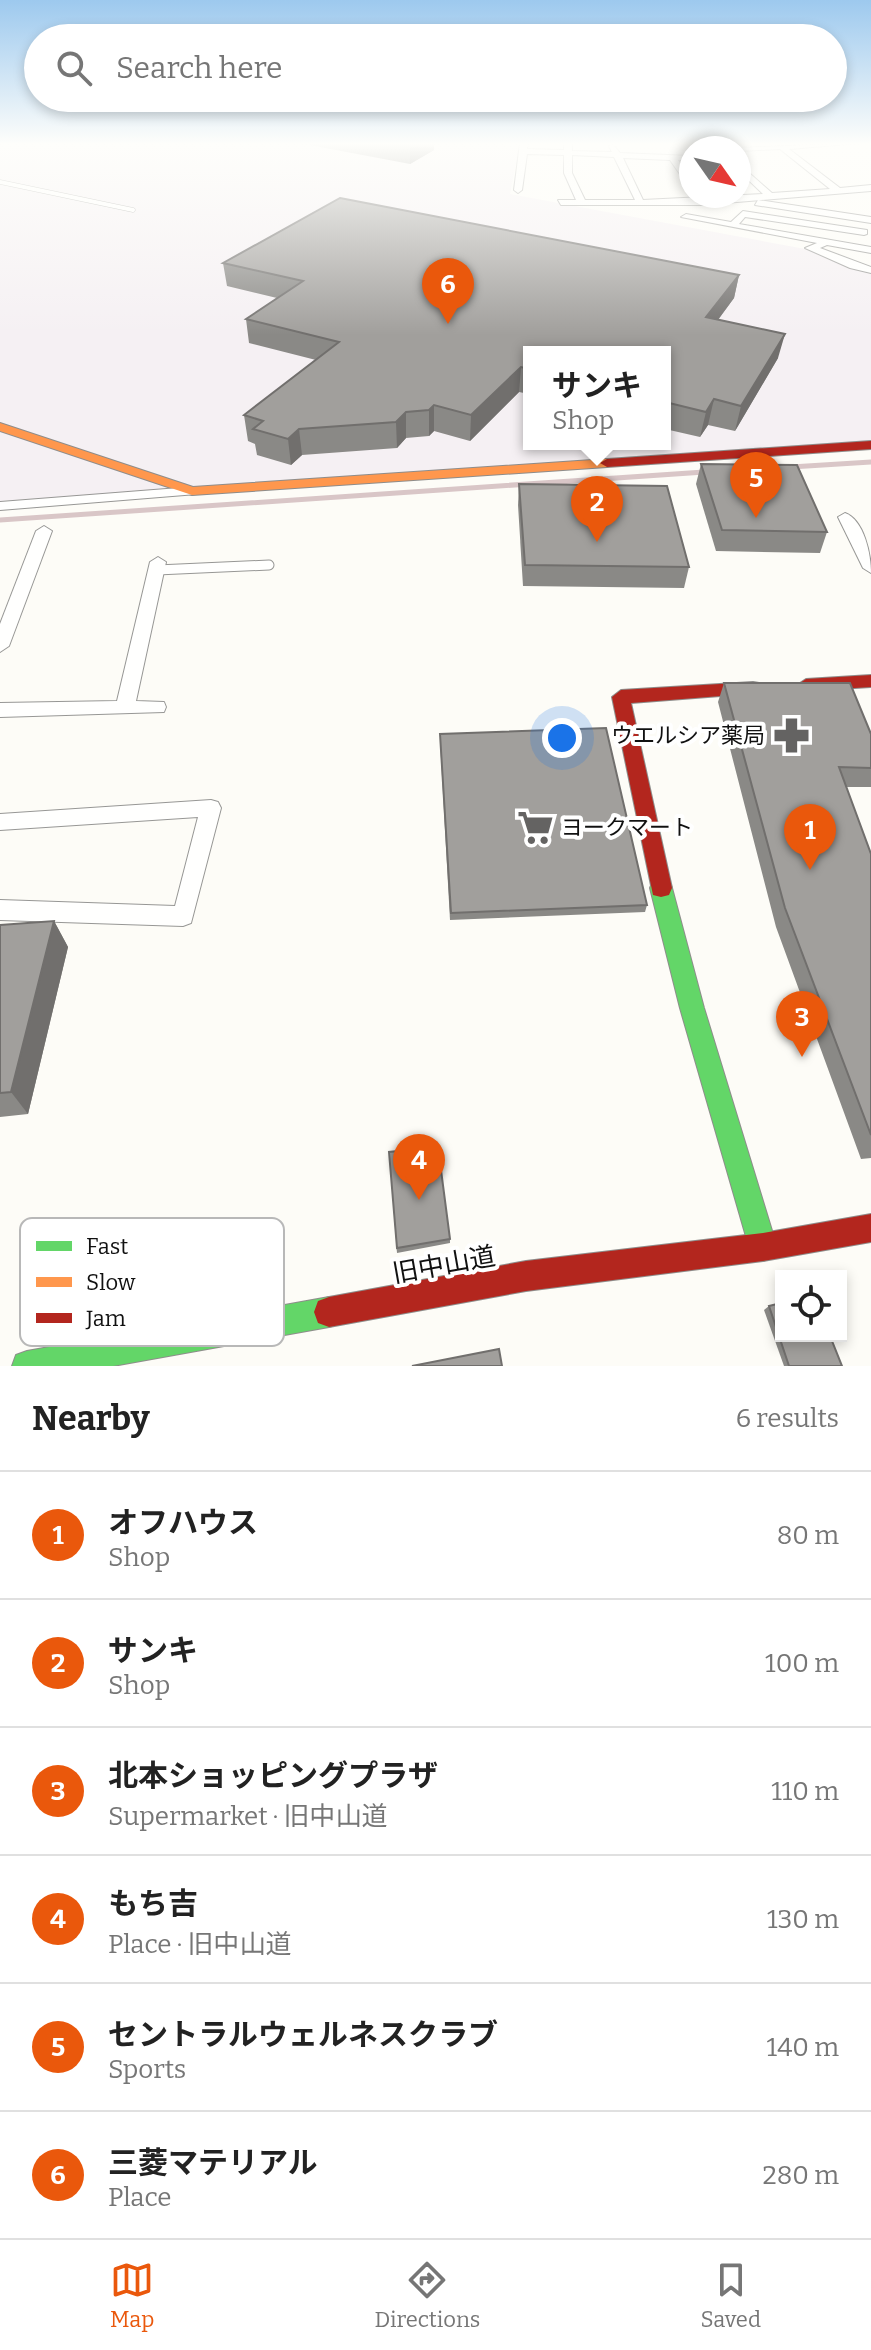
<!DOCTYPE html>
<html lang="en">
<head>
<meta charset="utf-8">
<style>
	:root { --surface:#fff; --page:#f6f6f6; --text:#222; --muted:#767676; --line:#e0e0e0; --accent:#ea580c }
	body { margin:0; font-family:Bitter,"Noto Sans JP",serif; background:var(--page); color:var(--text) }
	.controls { position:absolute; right:24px; bottom:24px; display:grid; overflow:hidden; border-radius:0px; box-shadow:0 4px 12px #0003 }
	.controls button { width:72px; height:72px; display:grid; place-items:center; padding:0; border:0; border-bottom:2px solid var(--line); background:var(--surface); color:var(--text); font:40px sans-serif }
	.compass { position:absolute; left:679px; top:136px; width:72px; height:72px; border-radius:50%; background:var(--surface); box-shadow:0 4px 12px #0003; rotate:124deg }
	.you { position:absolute; left:562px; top:738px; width:28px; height:28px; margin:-20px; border:6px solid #fff; border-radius:50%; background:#1a73e8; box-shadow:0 0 0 12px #1a73e833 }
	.badge { display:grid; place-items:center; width:52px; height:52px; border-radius:50%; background:var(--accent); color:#fff; font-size:26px; font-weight:700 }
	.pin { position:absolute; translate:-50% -66px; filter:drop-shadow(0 2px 4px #0008) }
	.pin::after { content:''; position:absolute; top:42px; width:28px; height:24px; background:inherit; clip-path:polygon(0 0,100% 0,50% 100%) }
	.popup { position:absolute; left:523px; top:346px; width:148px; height:104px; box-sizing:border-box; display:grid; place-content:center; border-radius:0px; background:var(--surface); filter:drop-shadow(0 2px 6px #0005); font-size:26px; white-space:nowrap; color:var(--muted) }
	.popup b { font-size:30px; color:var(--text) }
	.popup::after { content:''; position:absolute; left:50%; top:100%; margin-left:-16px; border:16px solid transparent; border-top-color:var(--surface) }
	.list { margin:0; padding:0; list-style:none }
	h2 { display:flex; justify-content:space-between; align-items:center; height:104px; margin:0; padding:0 32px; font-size:34px }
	h2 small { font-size:26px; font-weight:400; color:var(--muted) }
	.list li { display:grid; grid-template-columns:52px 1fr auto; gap:24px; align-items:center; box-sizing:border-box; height:128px; padding:0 32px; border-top:2px solid var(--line) }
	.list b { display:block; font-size:30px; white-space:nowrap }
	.list p { margin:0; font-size:26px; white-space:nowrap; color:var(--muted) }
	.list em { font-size:26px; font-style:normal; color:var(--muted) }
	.icon { flex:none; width:44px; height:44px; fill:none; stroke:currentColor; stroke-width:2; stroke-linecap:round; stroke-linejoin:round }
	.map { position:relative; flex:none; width:871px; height:1366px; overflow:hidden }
	.search { position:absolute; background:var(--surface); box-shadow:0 4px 12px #0003; left:24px; right:24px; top:24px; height:88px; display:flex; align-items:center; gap:20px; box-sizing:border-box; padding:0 28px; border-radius:44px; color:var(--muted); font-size:30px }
	.sheet { height:872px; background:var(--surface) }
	nav { display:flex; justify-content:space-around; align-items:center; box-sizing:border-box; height:112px; border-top:2px solid var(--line); background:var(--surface); font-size:22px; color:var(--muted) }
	nav a { display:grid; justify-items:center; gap:4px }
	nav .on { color:var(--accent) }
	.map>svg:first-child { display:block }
	.industrial { fill:#f5f0f3; fill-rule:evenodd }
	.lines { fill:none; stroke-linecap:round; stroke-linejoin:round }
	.lane-far1-casing { stroke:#979795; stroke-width:5 }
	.lane-casing { stroke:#979795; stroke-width:11 }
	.street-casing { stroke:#979795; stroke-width:2 }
	.fast-casing { stroke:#8e8d8b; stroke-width:2 }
	.slow-casing { stroke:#8e8d8b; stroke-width:2 }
	.jam-casing { stroke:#8e8d8b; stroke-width:2 }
	.lane-far1 { stroke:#fffffe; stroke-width:4 }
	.lane { stroke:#fffffe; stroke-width:9 }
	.street { fill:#fffffe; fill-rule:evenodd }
	.fast { fill:#63d668; fill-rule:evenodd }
	.slow { fill:#ff974d; fill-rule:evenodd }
	.jam { fill:#b3261e; fill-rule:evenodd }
	.rail { stroke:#d9c6c7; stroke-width:5 }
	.wall { fill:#8a8986 }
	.shaded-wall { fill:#716f6d }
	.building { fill:#a19f9c; stroke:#716f6d; stroke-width:2 }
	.labels { text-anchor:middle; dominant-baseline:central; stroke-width:8; stroke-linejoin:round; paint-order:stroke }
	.poi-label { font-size:22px; fill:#111; stroke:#fff; text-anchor:end }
	.near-street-label { font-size:26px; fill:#111; stroke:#fff }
	.key { fill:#fff; stroke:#b8b8b8; stroke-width:2 }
	.key-label { font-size:22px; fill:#111 }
</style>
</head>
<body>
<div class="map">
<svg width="871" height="1366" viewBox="0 0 871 1366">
	<rect width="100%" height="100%" fill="#fdfcf7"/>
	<!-- industrial -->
	<path class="industrial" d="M0 143H520L510 194 805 249 853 268 871 271V442L0 501ZM529 352H665V444H529Z"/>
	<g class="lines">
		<defs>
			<polyline id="lane-far1" points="0,182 133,210"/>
			<polyline id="lane" points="157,570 269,565"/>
			<g id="street">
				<path d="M520 143H528L527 149 564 150V143H572V151L612 152 609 146 613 144 620 153 691 156V160H678L691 180V190L670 160 623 158 643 200 763 194 739 171V164L772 193 830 189 780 149 739 151V148H736L860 143 789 149 840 188 871 185V191L701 205H561L558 200H576L564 173V155L527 154 522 190 518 193 514 190ZM572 155 614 157 635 200H585L572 173Z"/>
				<polygon points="717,145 731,148 714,148"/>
				<polygon points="758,200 871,217 871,223 755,205"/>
				<polygon points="743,211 867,230 867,234 864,235 745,217 739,224 871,247 871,253 827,245 820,248 871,267 871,273 850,268 805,248 817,243 681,217 686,214 731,222"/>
				<polygon points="192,487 199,491 197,494 0,510 0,502"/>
				<path d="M845 513C864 520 871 554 871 573L863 568 838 517Z"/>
				<polygon points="44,526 52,531 9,646 0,652 0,624 36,531"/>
				<polygon points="158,557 166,562 136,701 164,702 166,707 164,712 0,717 0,703 117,701 150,562"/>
				<polygon points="211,800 218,802 221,808 191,923 183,926 0,920 0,900 175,906 198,817 0,830 0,814"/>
			</g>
			<g id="fast">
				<polygon points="661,879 669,881 672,888 704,1008 777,1247 773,1257 763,1261 753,1257 749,1247 680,1008 650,888 653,881"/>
				<polygon points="329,1297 340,1301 344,1312 340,1323 329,1327 113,1366 12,1366 16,1355 27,1351"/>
			</g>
			<polygon id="slow" points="0,423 193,487 607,459 614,463 607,467 192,495 0,431"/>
			<g id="jam">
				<polygon points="871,441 871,449 607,467 600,463 607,459"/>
				<polygon points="871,675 871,687 806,691 797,685 806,679"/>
				<polygon points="753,682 759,683 762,688 759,693 631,703 672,888 669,895 661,897 653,895 612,697 621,690"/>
				<polygon points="871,1214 871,1242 763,1261 526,1291 329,1327 318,1323 314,1312 318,1301 329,1297 526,1261 763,1233"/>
			</g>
		</defs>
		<!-- lane-far1 casing -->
		<use href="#lane-far1" class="lane-far1-casing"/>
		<!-- lane casing -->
		<use href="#lane" class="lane-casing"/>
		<!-- street casing -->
		<use href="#street" class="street-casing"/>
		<!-- fast casing -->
		<use href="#fast" class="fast-casing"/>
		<!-- slow casing -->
		<use href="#slow" class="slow-casing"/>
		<!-- jam casing -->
		<use href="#jam" class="jam-casing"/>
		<!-- lane-far1 -->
		<use href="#lane-far1" class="lane-far1"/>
		<!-- lane -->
		<use href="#lane" class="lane"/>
		<!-- street -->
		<use href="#street" class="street"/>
		<!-- fast -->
		<use href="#fast" class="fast"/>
		<!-- slow -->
		<use href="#slow" class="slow"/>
		<!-- jam -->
		<use href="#jam" class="jam"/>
		<!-- rail -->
		<g class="rail">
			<polyline points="775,468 871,462"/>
			<polyline points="0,520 719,471"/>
		</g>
	</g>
	<!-- wall -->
	<g class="wall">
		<polygon points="299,143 436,143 434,145 434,150 410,164"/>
		<polygon points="223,263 739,275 734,298 718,320 778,358 735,431 708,425 700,437 665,429 665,352 529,352 529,394 519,392 470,441 434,431 429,436 406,438 397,448 302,455 291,465 257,455 255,444 248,441 244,415 316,360 249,343 246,319 277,298 227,286"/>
		<polygon points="701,464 827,532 820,553 716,551 696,484"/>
		<polygon points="519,484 689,567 684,588 523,586 518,505"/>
		<polygon points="724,683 871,734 871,787 846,787 871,854 871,1158 861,1159 776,927 718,702"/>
		<polygon points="440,741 647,905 645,912 450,920"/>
		<polygon points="54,921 68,947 28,1114 0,1117 0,925"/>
		<polygon points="389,1152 450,1239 450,1243 397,1253"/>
		<polygon points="769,1306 842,1366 784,1366 764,1310"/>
	</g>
	<!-- shaded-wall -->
	<g class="shaded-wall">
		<polygon points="410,143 436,143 434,145 434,150 410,164"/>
		<polygon points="739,275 734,298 702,341 706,317"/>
		<polygon points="785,334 778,358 735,431 741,406"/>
		<polygon points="521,367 519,392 470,441 471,415"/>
		<polygon points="714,399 708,425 700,437 706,412"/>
		<polygon points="434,405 434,431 429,436 429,410"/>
		<polygon points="406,412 406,438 397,448 396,422"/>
		<polygon points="299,429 302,455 291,465 288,439"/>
		<polygon points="54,921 68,947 28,1114 11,1092"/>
	</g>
	<!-- building -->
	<g class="building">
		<polygon points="340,198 739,275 706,317 785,334 741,406 714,399 706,412 665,402 665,352 529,352 529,369 521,367 471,415 434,405 429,410 406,412 396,422 299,429 288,439 253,429 263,421 244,415 339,342 246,319 303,281 223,263"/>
		<polygon points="701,464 797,465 827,532 722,530"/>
		<polygon points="519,484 667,486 689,567 525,565"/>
		<polygon points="724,683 850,683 871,734 871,768 839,767 871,854 871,1135 785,908"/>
		<polygon points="606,728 647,905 451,913 440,734"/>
		<polygon points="54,921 11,1092 0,1093 0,925"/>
		<polygon points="438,1147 450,1239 397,1248 389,1152"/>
		<polygon points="781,1303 781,1336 830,1336 842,1366 789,1366 769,1306"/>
		<polygon points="499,1349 502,1366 412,1366"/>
	</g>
	<!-- sky -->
	<linearGradient id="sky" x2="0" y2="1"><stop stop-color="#9dc9ee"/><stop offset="0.43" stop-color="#fefefb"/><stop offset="1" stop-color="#fefefb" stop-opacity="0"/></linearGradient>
	<rect width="871" height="335" fill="url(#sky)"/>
	<!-- icons -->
	<defs>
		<symbol id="pharmacy-bare" viewBox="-9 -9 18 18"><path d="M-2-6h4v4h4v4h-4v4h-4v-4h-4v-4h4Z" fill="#646362" stroke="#fff" stroke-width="2.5" paint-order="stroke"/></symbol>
		<symbol id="supermarket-bare" viewBox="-9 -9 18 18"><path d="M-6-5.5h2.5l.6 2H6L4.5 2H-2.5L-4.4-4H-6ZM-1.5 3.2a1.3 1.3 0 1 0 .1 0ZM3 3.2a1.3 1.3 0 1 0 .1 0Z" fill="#646362" stroke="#fff" stroke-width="2.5" paint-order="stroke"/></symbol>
	</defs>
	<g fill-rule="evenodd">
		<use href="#pharmacy-bare" x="766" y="710" width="51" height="51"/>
		<use href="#supermarket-bare" x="510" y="802" width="51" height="51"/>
	</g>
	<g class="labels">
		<!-- poi labels -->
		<g class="poi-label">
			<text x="765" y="735">ウエルシア薬局</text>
			<text x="561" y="827" text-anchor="start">ヨークマート</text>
		</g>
		<!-- near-street labels -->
		<g class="near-street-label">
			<text transform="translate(444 1265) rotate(-10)">旧中山道</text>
		</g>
	</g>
	<!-- legend -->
	<rect x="20" y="1218" width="264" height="128" rx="12" class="key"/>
	<rect x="36" y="1241" width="36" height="10" fill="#63d668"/>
	<rect x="36" y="1277" width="36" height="10" fill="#ff974d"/>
	<rect x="36" y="1313" width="36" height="10" fill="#b3261e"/>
	<g class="key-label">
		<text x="86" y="1254">Fast</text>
		<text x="86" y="1290">Slow</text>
		<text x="86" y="1326">Jam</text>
	</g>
</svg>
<div class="controls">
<button><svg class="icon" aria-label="locate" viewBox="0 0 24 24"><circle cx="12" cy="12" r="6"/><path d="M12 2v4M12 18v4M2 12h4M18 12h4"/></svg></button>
</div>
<svg class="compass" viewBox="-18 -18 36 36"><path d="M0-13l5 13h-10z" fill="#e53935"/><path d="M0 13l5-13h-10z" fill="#767676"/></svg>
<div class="you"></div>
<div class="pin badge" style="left:810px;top:870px">1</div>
<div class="pin badge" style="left:597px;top:542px">2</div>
<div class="popup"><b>サンキ</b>Shop</div>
<div class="pin badge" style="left:802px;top:1057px">3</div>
<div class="pin badge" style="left:419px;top:1200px">4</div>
<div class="pin badge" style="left:756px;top:518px">5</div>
<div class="pin badge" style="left:448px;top:324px">6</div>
<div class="search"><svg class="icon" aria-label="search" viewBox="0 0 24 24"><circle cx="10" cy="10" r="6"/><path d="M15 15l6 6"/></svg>Search here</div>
</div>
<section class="sheet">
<h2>Nearby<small>6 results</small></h2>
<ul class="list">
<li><span class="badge">1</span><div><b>オフハウス</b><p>Shop</p></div><em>80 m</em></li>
<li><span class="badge">2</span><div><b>サンキ</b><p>Shop</p></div><em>100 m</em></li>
<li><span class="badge">3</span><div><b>北本ショッピングプラザ</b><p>Supermarket · 旧中山道</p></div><em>110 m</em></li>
<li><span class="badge">4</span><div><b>もち吉</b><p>Place · 旧中山道</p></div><em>130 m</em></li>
<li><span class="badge">5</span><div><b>セントラルウェルネスクラブ</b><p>Sports</p></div><em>140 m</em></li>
<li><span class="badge">6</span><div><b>三菱マテリアル</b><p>Place</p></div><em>280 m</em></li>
</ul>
</section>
<nav>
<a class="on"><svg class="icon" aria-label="map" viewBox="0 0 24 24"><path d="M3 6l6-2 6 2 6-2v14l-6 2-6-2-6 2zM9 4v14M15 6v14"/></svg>Map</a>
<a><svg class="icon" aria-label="directions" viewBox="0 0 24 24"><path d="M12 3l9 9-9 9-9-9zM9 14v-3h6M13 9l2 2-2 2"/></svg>Directions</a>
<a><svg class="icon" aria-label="saved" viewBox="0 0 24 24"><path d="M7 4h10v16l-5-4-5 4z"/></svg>Saved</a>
</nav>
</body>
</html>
